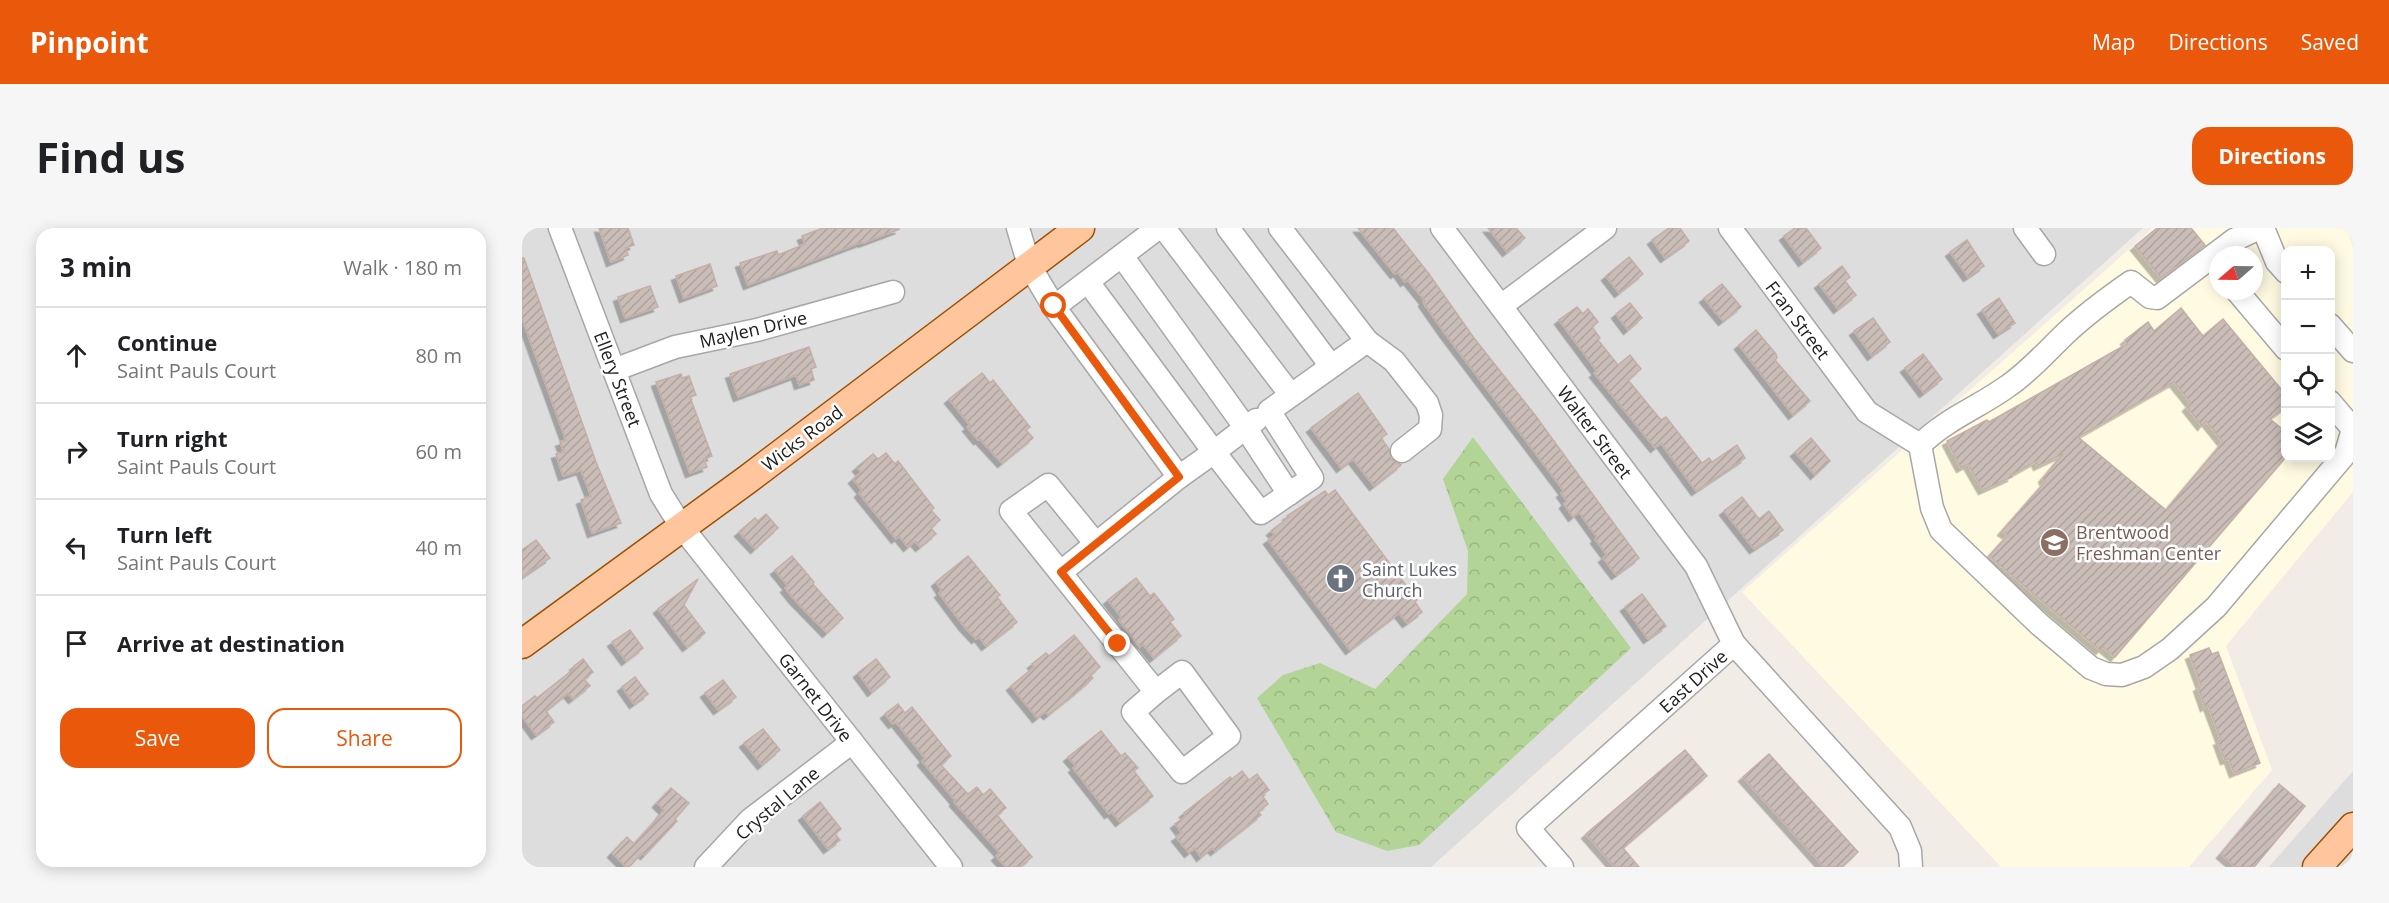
<!DOCTYPE html>
<html lang="en">
<head>
<meta charset="utf-8">
<style>
	:root { --surface:#fff; --page:#f6f6f6; --text:#202124; --muted:#757577; --line:#e0e0e0; --accent:#ea580c }
	body { margin:0; font-family:"Open Sans",sans-serif; background:var(--page); color:var(--text) }
	.controls { position:absolute; right:18px; top:18px; display:grid; overflow:hidden; border-radius:12px; box-shadow:0 3px 15px #0003 }
	.controls button { width:54px; height:54px; display:grid; place-items:center; padding:0; border:0; border-bottom:2px solid var(--line); background:var(--surface); color:var(--text); font:30px sans-serif }
	.compass { position:absolute; left:1687px; top:18px; width:54px; height:54px; border-radius:50%; background:var(--surface); box-shadow:0 3px 15px #0003; rotate:250deg }
	.stop { position:absolute; width:18px; height:18px; margin:-14px; border:4px solid #ea580c; border-radius:50%; background:#fff }
	.stop.end { background:#ea580c; border-color:#fff; box-shadow:0 2px 6px #0008 }
	.list { margin:0; padding:0; list-style:none }
	h2 { display:flex; justify-content:space-between; align-items:center; height:78px; margin:0; padding:0 24px; font-size:26px }
	h2 small { font-size:20px; font-weight:400; color:var(--muted) }
	.list li { display:grid; grid-template-columns:39px 1fr auto; gap:18px; align-items:center; box-sizing:border-box; height:96px; padding:0 24px; border-top:2px solid var(--line) }
	.list b { display:block; font-size:22px; white-space:nowrap }
	.list p { margin:0; font-size:20px; white-space:nowrap; color:var(--muted) }
	.list em { font-size:20px; font-style:normal; color:var(--muted) }
	.actions { display:flex; gap:12px; padding:18px 24px }
	.actions a { flex:1; padding:14px 0; border:2px solid var(--accent); border-radius:18px; text-align:center; font-size:21px; color:var(--accent) }
	.actions .main { background:var(--accent); color:#fff }
	.icon { flex:none; width:33px; height:33px; fill:none; stroke:currentColor; stroke-width:2; stroke-linecap:round; stroke-linejoin:round }
	.map { position:relative; flex:none; width:1831px; height:639px; overflow:hidden; border-radius:18px }
	header { display:flex; align-items:center; gap:36px; box-sizing:border-box; height:84px; padding:0 30px; background:var(--accent); color:#fff }
	header strong { font-size:28px }
	nav { display:flex; gap:33px; margin-inline-start:auto; font-size:21px }
	.intro { display:flex; align-items:center; justify-content:space-between; box-sizing:border-box; height:144px; padding:0 36px }
	h1 { margin:0; font-size:42px }
	.button { padding:15px 27px; border-radius:18px; background:var(--accent); color:#fff; font-size:21px; font-weight:700 }
	main { display:flex; gap:36px; padding:0 36px }
	aside { flex:1; background:var(--surface); border-radius:18px; box-shadow:0 3px 15px #0003 }
	.map>svg:first-child { display:block }
	.residential { fill:#dedddd }
	.education { fill:#fffae1; fill-rule:evenodd }
	.forest { fill:url(#forest-crowns) }
	.building { fill:url(#building-hatch); stroke:#c4afa7; stroke-width:1.5; fill-rule:evenodd; filter:url(#shadow) }
	.lines { fill:none; stroke-linecap:round; stroke-linejoin:round }
	.minor-casing { stroke:#a7a7a7; stroke-width:25 }
	.major-casing { stroke:#9c5000; stroke-width:31 }
	.minor { stroke:#fff; stroke-width:22 }
	.major { stroke:#ffc69d; stroke-width:28 }
	.route { stroke:#ea580c; stroke-width:8 }
	.labels { text-anchor:middle; dominant-baseline:central; stroke-width:5; stroke-linejoin:round; paint-order:stroke }
	.street-label { font-size:18px; fill:#202020; stroke:#fff }
	.education-label { font-size:18px; fill:#785e54; stroke:#fff; text-anchor:start }
	.worship-label { font-size:18px; fill:#5b616d; stroke:#fff; text-anchor:start }
</style>
</head>
<body>
<header>
<strong>Pinpoint</strong>
<nav><a>Map</a><a>Directions</a><a>Saved</a></nav>
</header>
<div class="intro"><h1>Find us</h1><a class="button">Directions</a></div>
<main>
<aside>
<h2>3 min<small>Walk · 180 m</small></h2>
<ul class="list">
<li><svg class="icon" aria-label="ahead" viewBox="0 0 24 24"><path d="M12 20V5M6 11l6-6 6 6"/></svg><div><b>Continue</b><p>Saint Pauls Court</p></div><em>80 m</em></li>
<li><svg class="icon" aria-label="right" viewBox="0 0 24 24"><path d="M7 20v-9h11M14 6l5 5-5 5"/></svg><div><b>Turn right</b><p>Saint Pauls Court</p></div><em>60 m</em></li>
<li><svg class="icon" aria-label="left" viewBox="0 0 24 24"><path d="M17 20v-9H6M10 6l-5 5 5 5"/></svg><div><b>Turn left</b><p>Saint Pauls Court</p></div><em>40 m</em></li>
<li><svg class="icon" aria-label="arrive" viewBox="0 0 24 24"><path d="M6 21V4h12l-3 4 3 4H6"/></svg><div><b>Arrive at destination</b></div></li>
</ul>
<div class="actions"><a class="main">Save</a><a>Share</a></div>
</aside>
<div class="map">
<svg width="1831" height="639" viewBox="0 0 1831 639">
	<defs>
		<pattern id="forest-crowns" width="20" height="18" patternUnits="userSpaceOnUse" patternTransform="scale(1.5)"><rect width="20" height="18" fill="#b2d497"/><path d="M2 6a3 3 0 1 1 6 0M12 15a3 3 0 1 1 6 0" fill="none" stroke="#99b682"/></pattern>
		<pattern id="building-hatch" width="6" height="6" patternUnits="userSpaceOnUse" patternTransform="scale(1.5)"><rect width="6" height="6" fill="#cabdb8"/><path d="M-1 1l2-2M0 6l6-6M5 7l2-2" fill="none" stroke="#ada29e"/></pattern>
		<filter id="shadow"><feDropShadow dx="-4.5" dy="4.5" stdDeviation="0" flood-color="#0004"/></filter>
	</defs>
	<rect width="100%" height="100%" fill="#f1ece6"/>
	<!-- residential -->
	<g class="residential">
		<polygon points="0,0 1621,0 909,639 0,639"/>
		<polygon points="1831,543 1831,639 1747,639"/>
	</g>
	<!-- education -->
	<path class="education" d="M1631 0H1825L1831 19V264L1704 418 1750 542 1667 639H1479L1220 364ZM1764 22H1808V230H1764ZM1696 27H1732V63H1696Z"/>
	<!-- forest -->
	<polygon class="forest" points="951,209 1109,420 897,617 865,623 814,604 735,470 761,447 798,435 853,461 945,366 946,323 921,251"/>
	<!-- building -->
	<g class="building">
		<polygon points="77,0 106,0 112,17 103,20 106,27 89,34"/>
		<polygon points="301,0 378,1 341,15 340,14 226,57 218,35 255,23 256,27 283,16 280,8"/>
		<polygon points="836,0 871,0 907,46 952,110 1013,187 1117,330 1094,347 1081,330 1085,327 1073,311 1075,309 1057,284 1051,289 1042,276 1045,273 1039,265 1042,263 922,104 901,74 903,73 886,52 883,54 876,44 873,46"/>
		<polygon points="966,0 994,0 1003,10 985,24"/>
		<polygon points="1147,0 1158,0 1167,13 1143,30 1130,12"/>
		<polygon points="1273,0 1284,0 1299,20 1281,34 1262,8"/>
		<polygon points="1635,0 1669,0 1683,17 1639,50 1613,18"/>
		<polygon points="1445,12 1462,38 1446,49 1428,24"/>
		<polygon points="1107,29 1121,46 1097,65 1084,48"/>
		<polygon points="0,30 2,30 74,234 99,295 70,305 59,272 69,268 59,242 41,248 34,226 42,224 38,214 44,212 0,90"/>
		<polygon points="188,36 195,58 162,70 154,48"/>
		<polygon points="1320,38 1328,49 1323,53 1334,67 1316,81 1297,56"/>
		<polygon points="1200,56 1219,79 1201,93 1182,70"/>
		<polygon points="128,58 136,79 103,90 96,69"/>
		<polygon points="1477,70 1493,95 1476,106 1460,82"/>
		<polygon points="1108,75 1120,90 1106,102 1094,86"/>
		<polygon points="1055,79 1061,86 1066,81 1076,94 1070,99 1078,110 1076,112 1096,137 1108,127 1119,141 1106,152 1139,192 1144,189 1180,235 1187,230 1190,234 1215,217 1223,230 1174,263 1139,215 1133,220 1072,145 1075,143 1037,92"/>
		<path d="M1659 80 1681 108 1701 91 1764 167V179L1748 191 1764 204V229L1593 429 1581 419 1578 422 1467 328 1486 307 1480 303 1523 254 1521 250 1541 226 1516 238 1514 233 1489 247 1490 249 1461 262 1446 236 1439 240 1425 213 1465 192 1467 194 1605 116 1603 112 1626 94 1632 103ZM1652 154 1669 175 1665 179 1680 198 1684 193 1701 214 1644 282 1556 209Z"/>
		<polygon points="1351,90 1368,114 1350,128 1332,103"/>
		<polygon points="1234,102 1254,126 1255,130 1253,132 1288,173 1271,187 1217,117"/>
		<polygon points="287,119 294,139 289,141 292,152 277,157 274,147 216,169 208,146"/>
		<polygon points="1401,126 1420,151 1402,165 1383,140"/>
		<polygon points="460,145 468,155 471,152 508,199 504,202 511,210 480,235 458,211 456,212 445,199 448,197 427,171"/>
		<polygon points="159,146 160,150 167,148 174,167 168,169 190,228 182,231 185,239 168,245 134,154"/>
		<polygon points="836,165 865,206 859,210 867,221 869,231 879,237 852,258 831,231 819,240 789,200"/>
		<polygon points="1289,210 1308,233 1293,247 1273,224"/>
		<polygon points="364,225 373,236 376,233 412,280 409,282 418,292 409,300 414,306 398,319 393,313 386,319 377,308 374,311 337,265 340,262 331,251 339,244 335,239 351,226 356,231"/>
		<polygon points="813,262 895,372 893,374 900,384 885,395 877,385 828,422 746,312 753,307 749,303 767,289 765,288 803,263 806,267"/>
		<polygon points="1220,269 1237,291 1247,283 1261,302 1232,321 1202,283"/>
		<polygon points="244,286 256,300 233,321 217,304 233,290 236,293"/>
		<polygon points="14,312 28,330 0,349 0,322"/>
		<polygon points="270,328 292,354 291,356 321,390 305,405 272,371 263,360 266,358 253,342"/>
		<polygon points="446,328 478,367 475,369 495,394 464,418 457,409 454,411 441,397 417,365 420,363 414,354"/>
		<polygon points="614,350 628,368 632,365 652,391 648,394 659,408 632,430 621,416 618,419 597,392 600,390 586,372"/>
		<polygon points="176,351 162,377 183,405 165,419 136,381"/>
		<polygon points="1120,366 1144,398 1126,411 1103,379"/>
		<polygon points="108,402 121,420 104,433 90,414"/>
		<polygon points="552,407 578,439 568,447 571,450 556,463 526,487 523,484 515,490 489,458 512,439 510,436 524,425 527,428"/>
		<polygon points="1687,420 1690,426 1696,424 1738,535 1712,545 1707,531 1703,532 1696,513 1699,512 1686,477 1683,479 1676,459 1679,457 1668,427"/>
		<polygon points="61,431 71,444 62,451 68,458 51,471 46,465 24,483 32,494 14,507 0,488 0,478 13,468 15,470 53,440 52,438"/>
		<polygon points="354,431 368,449 350,464 336,445"/>
		<polygon points="113,449 126,466 112,476 100,459"/>
		<polygon points="201,452 214,469 196,482 183,465"/>
		<polygon points="376,476 383,485 390,479 429,528 419,537 446,566 455,559 461,567 468,561 484,580 475,587 510,629 498,639 484,639 474,628 478,625 432,574 433,572 400,533 403,530 374,494 371,496 363,486"/>
		<polygon points="241,501 258,522 240,537 222,515"/>
		<polygon points="579,503 599,528 603,525 616,540 612,543 631,568 598,594 590,584 587,586 551,540 554,538 546,529"/>
		<polygon points="1163,522 1185,548 1101,620 1117,639 1093,639 1064,606"/>
		<polygon points="1247,526 1336,624 1320,639 1302,639 1221,549"/>
		<polygon points="720,543 727,552 735,546 747,562 740,567 746,576 736,584 739,587 693,623 690,620 679,629 673,620 667,625 654,609 660,605 653,596 664,588 662,585 708,549 710,551"/>
		<polygon points="1757,556 1783,578 1732,639 1714,639 1699,626"/>
		<polygon points="149,560 167,575 153,591 155,593 123,627 120,625 107,639 104,639 90,625 105,609 112,616 135,591 142,582 135,575"/>
		<polygon points="298,574 319,601 313,606 318,612 306,621 281,588"/>
	</g>
	<g class="lines">
		<defs>
			<g id="minor">
				<polyline points="38,0 139,266 159,298 429,639"/>
				<polyline points="496,0 507,37 532,79 657,249"/>
				<polyline points="642,0 768,166"/>
				<polyline points="706,0 809,138"/>
				<polyline points="920,0 1174,338 1212,416"/>
				<path d="M1208 0 1345 184 1398 217C1424 191 1457 179 1486 158 1508 143 1525 123 1544 105 1564 86 1586 70 1609 54L1628 69 1635 70 1712 12 1737 0"/>
				<polyline points="1503,0 1522,26"/>
				<polyline points="1741,0 1755,34 1764,44"/>
				<polyline points="600,28 723,199 767,266"/>
				<polyline points="566,54 692,224 734,192"/>
				<polyline points="1715,63 1764,121"/>
				<polyline points="979,78 1083,0"/>
				<polyline points="532,79 636,0"/>
				<polyline points="1808,97 1831,123"/>
				<polyline points="845,113 872,133 905,175 909,187 908,201 880,223"/>
				<polyline points="92,142 153,119 235,102 371,64"/>
				<polyline points="1398,217 1410,280 1419,302 1517,396 1569,440 1584,446 1600,447 1622,439 1648,421 1694,379 1824,225 1831,201 1808,174"/>
				<polyline points="574,316 526,257 489,283 634,464 611,484 660,544 707,508 660,444 634,464"/>
				<polyline points="539,344 657,249 692,224 739,285 790,250 747,183 845,113 758,0"/>
				<polyline points="184,639 228,592 330,514"/>
				<polyline points="1040,639 1006,600 1212,416 1378,599 1388,623 1389,639"/>
			</g>
			<g id="major">
				<polyline points="0,416 226,251 558,0"/>
				<polyline points="1795,639 1831,599"/>
			</g>
		</defs>
		<!-- minor casing -->
		<use href="#minor" class="minor-casing"/>
		<!-- major casing -->
		<use href="#major" class="major-casing"/>
		<!-- minor -->
		<use href="#minor" class="minor"/>
		<!-- major -->
		<use href="#major" class="major"/>
	</g>
	<g class="lines">
		<!-- route -->
		<polyline class="route" points="532,78 657,249 539,344 596,416"/>
	</g>
	<!-- icons -->
	<defs>
		<symbol id="school-disc" viewBox="-11 -11 22 22"><circle r="9.5" fill="#8d6e63" stroke="#fff"/><path d="M0-5L7-2L0 1L-7-2ZM-4 1L0 2.5L4 1V4Q0 6-4 4Z" fill="#fff"/></symbol>
		<symbol id="church-disc" viewBox="-11 -11 22 22"><circle r="9.5" fill="#6b7280" stroke="#fff"/><path d="M-1.2-6h2.4v3.5h3.3v2.4h-3.3V6h-2.4V-.1h-3.3v-2.4h3.3Z" fill="#fff"/></symbol>
	</defs>
	<g fill-rule="evenodd">
		<use href="#school-disc" x="1516" y="298" width="33" height="33"/>
		<use href="#church-disc" x="802" y="334" width="33" height="33"/>
	</g>
	<g class="labels">
		<!-- street labels -->
		<g class="street-label">
			<text transform="translate(1276 92) rotate(53)">Fran Street</text>
			<text transform="translate(231 101) rotate(-13)">Maylen Drive</text>
			<text transform="translate(96 151) rotate(69)">Ellery Street</text>
			<text transform="translate(1073 204) rotate(53)">Walter Street</text>
			<text transform="translate(280 210) rotate(-37)">Wicks Road</text>
			<text transform="translate(1171 453) rotate(-42)">East Drive</text>
			<text transform="translate(294 469) rotate(52)">Garnet Drive</text>
			<text transform="translate(255 575) rotate(-40)">Crystal Lane</text>
		</g>
		<!-- education labels -->
		<g class="education-label">
			<text x="1554" y="304">Brentwood<tspan x="1554" dy="21">Freshman Center</tspan></text>
		</g>
		<!-- worship labels -->
		<g class="worship-label">
			<text x="840" y="341">Saint Lukes<tspan x="840" dy="21">Church</tspan></text>
		</g>
	</g>
</svg>
<div class="controls">
<button>+</button>
<button>−</button>
<button><svg class="icon" aria-label="locate" viewBox="0 0 24 24"><circle cx="12" cy="12" r="6"/><path d="M12 2v4M12 18v4M2 12h4M18 12h4"/></svg></button>
<button><svg class="icon" aria-label="layers" viewBox="0 0 24 24"><path d="M12 4l9 5-9 5-9-5zM3 14l9 5 9-5"/></svg></button>
</div>
<svg class="compass" viewBox="-18 -18 36 36"><path d="M0-13l5 13h-10z" fill="#e53935"/><path d="M0 13l5-13h-10z" fill="#757577"/></svg>
<div class="stop" style="left:532px;top:78px"></div>
<div class="stop end" style="left:596px;top:416px"></div>
</div>
</main>
</body>
</html>
